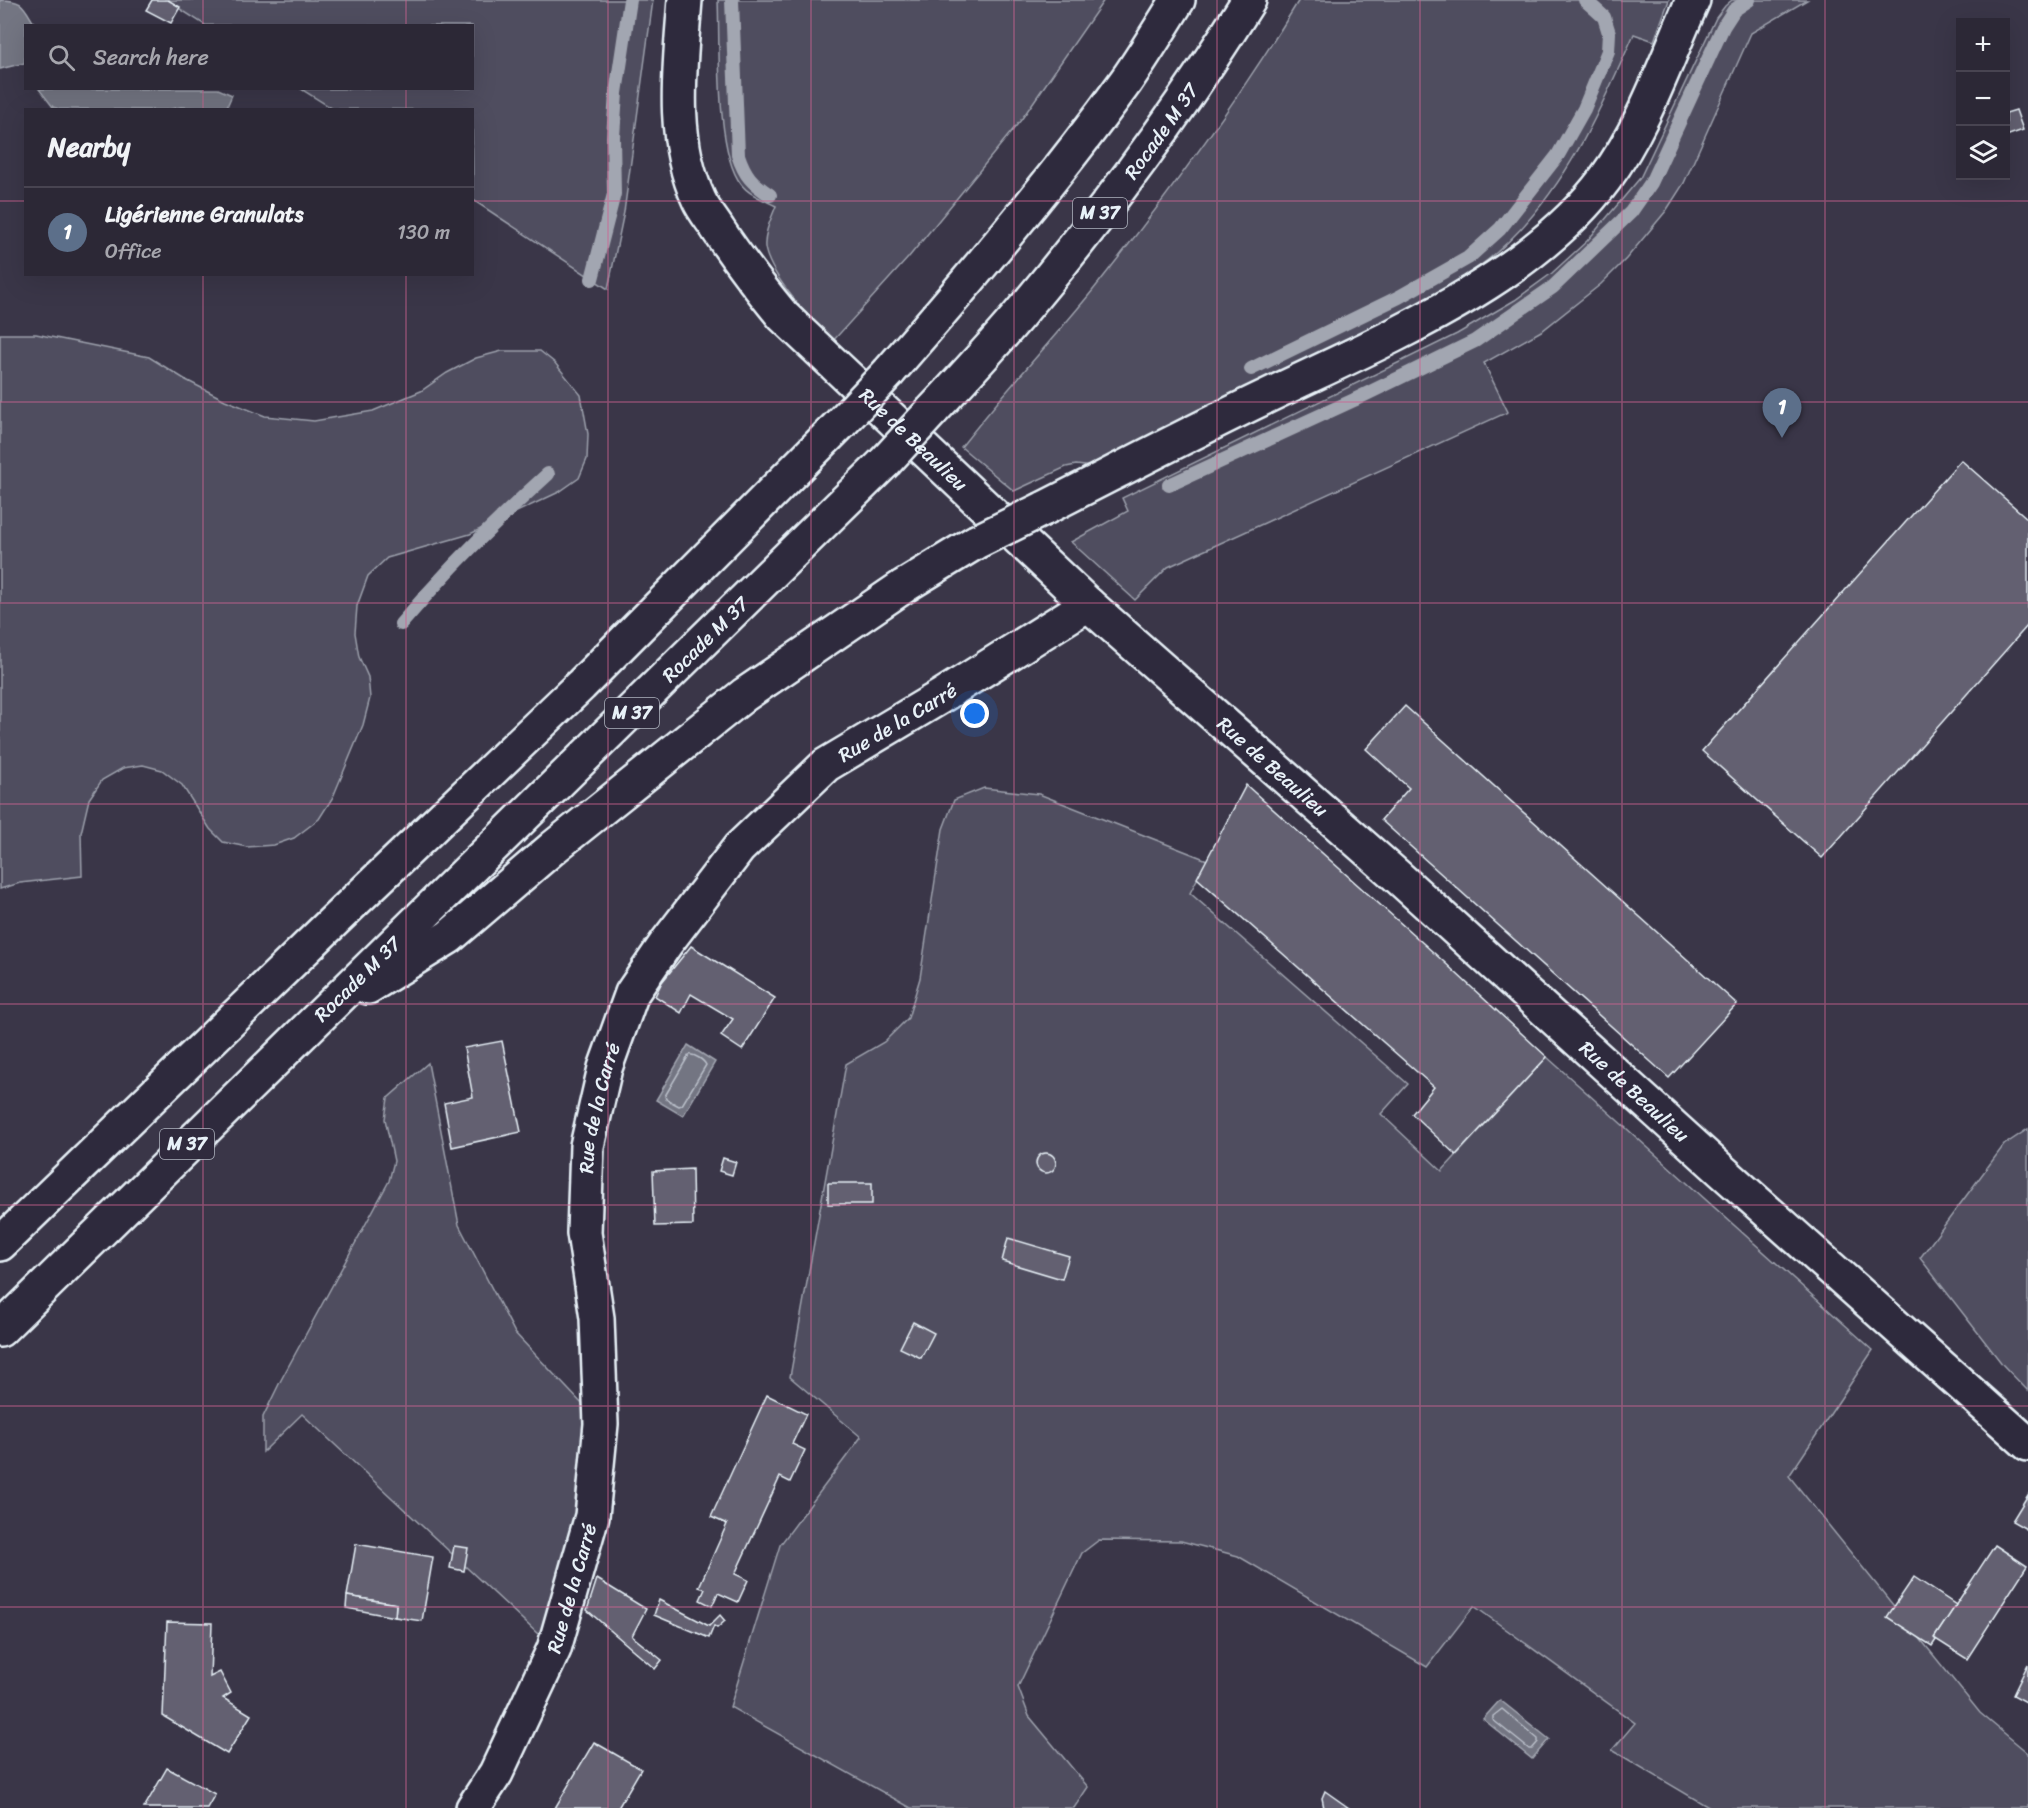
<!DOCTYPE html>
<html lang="en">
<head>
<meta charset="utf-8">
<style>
	:root { --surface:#2c2836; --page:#34303e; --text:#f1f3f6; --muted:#a6a6ad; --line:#484451; --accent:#ffd166 }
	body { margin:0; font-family:Sriracha,sans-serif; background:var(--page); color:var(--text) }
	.controls { position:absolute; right:18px; top:18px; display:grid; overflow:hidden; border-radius:0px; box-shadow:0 6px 24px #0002 }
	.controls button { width:54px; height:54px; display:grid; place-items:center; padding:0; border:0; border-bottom:2px solid var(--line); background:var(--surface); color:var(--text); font:30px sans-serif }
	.you { position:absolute; left:975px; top:714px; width:21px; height:21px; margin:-15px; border:4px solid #fff; border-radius:50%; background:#1a73e8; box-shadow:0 0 0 9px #1a73e833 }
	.badge { display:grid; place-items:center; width:39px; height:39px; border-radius:50%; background:var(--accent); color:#fff; font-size:20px; font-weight:700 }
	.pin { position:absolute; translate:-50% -50px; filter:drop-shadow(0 2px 3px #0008) }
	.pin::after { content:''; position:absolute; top:32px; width:21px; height:18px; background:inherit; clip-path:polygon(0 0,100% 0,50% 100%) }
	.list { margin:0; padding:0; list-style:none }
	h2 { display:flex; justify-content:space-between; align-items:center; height:78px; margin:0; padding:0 24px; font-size:26px }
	h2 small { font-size:20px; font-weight:400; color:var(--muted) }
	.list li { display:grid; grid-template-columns:39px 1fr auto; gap:18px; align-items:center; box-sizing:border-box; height:90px; padding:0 24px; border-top:2px solid var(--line) }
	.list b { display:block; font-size:22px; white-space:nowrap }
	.list p { margin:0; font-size:20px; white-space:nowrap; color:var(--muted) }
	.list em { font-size:20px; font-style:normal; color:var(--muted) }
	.icon { flex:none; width:33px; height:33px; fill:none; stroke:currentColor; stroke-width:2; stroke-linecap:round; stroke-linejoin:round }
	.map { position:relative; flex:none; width:2028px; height:1808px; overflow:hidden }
	.search { position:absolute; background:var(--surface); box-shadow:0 6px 24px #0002; left:24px; top:24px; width:450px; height:66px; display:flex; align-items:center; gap:15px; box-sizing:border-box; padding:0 21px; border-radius:0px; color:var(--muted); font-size:22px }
	.panel { position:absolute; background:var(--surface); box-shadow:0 6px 24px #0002; left:24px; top:108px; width:450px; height:168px; border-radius:0px }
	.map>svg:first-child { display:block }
	.green { fill:#504e5f; stroke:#9ca0ac; stroke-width:1.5 }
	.water { fill:#737482; stroke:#a2a6b1; stroke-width:1.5 }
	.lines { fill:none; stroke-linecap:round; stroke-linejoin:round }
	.shore { stroke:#b9bfc9; stroke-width:1.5 }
	.stream { stroke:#a2a6b1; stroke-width:14 }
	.building { fill:#636171; stroke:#e8f1f8; stroke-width:1.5 }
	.street-casing { stroke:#e8f1f8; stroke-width:38 }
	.secondary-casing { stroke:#e8f1f8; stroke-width:38 }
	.highway-casing { stroke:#e8f1f8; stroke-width:38 }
	.street { stroke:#2f2a3d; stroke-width:33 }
	.secondary { stroke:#2f2a3d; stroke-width:33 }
	.highway { stroke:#2f2a3d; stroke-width:33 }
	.highway-bridge-casing { stroke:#e8f1f8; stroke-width:38; stroke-linecap:butt }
	.highway-bridge { stroke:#2f2a3d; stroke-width:33 }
	.grid { fill:none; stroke:#cf6492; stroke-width:1.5; stroke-opacity:0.55 }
	.labels { text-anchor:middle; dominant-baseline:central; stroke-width:6; stroke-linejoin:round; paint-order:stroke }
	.shield { fill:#2f2a3d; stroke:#b0b5c0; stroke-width:1.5 }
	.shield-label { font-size:18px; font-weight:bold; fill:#e8f1f8 }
	.street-label { font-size:20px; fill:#e8f1f8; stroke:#2f2a3d }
</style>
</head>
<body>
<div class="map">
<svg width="2028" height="1808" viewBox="0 0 2028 1808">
	<rect width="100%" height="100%" fill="#3a3648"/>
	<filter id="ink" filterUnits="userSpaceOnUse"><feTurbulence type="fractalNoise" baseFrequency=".0167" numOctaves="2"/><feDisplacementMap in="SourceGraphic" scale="12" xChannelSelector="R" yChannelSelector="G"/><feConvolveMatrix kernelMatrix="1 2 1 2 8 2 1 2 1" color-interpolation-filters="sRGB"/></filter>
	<g filter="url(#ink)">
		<!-- green -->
		<g class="green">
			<polygon points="166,0 653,0 624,212 608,289 473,200 472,110 333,109 301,89 472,88 472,26 205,25"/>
			<path d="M718 0H1104L1021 120 908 258 832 342C812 320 769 276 765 247 764 233 771 219 776 206 764 200 749 195 741 184 715 151 720 43 718 0Z"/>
			<path d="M1299 0H1669L1654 41 1634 34C1600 110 1569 183 1508 242 1462 287 1401 313 1345 342 1261 385 1177 426 1093 467L1076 465 1066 467 1014 491 961 447C1003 393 1050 343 1093 290 1167 197 1238 101 1299 0Z"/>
			<polygon points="1732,0 1807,0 1751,33 1684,183 1666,211 1626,259 1601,284 1543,330 1484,363 1508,412 1168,567 1135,600 1071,542 1128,511 1122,498 1457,334 1515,300 1552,273 1587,241 1640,178 1716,18 1725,6"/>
			<polygon points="0,334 36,334 149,357 186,380 225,400 265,416 314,421 373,411 421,391 447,373 476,358 502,351 540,351 555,363 581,395 588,434 587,459 579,478 559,492 470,534 387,558 368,576 357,606 355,633 359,657 368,677 370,698 363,725 333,797 319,819 294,838 274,845 247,847 223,842 210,829 182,785 162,770 143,765 123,768 102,780 89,799 81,833 82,876 20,883 0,889"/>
			<polygon points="984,788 1039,794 1207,860 1190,893 1408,1084 1381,1114 1442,1171 1547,1057 1873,1350 1789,1476 1980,1713 2028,1753 2028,1808 1710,1808 1612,1750 1635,1723 1474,1606 1427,1667 1238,1556 1181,1541 1099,1540 1082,1553 1018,1687 1029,1716 1088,1787 1074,1808 911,1808 730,1707 780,1545 861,1437 790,1377 846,1064 884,1042 908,1018 920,978 943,829 954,800"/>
			<polygon points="428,1063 459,1225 515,1333 601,1424 554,1649 302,1414 263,1452 263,1417 281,1380 389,1181 394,1161 385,1119 388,1098"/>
			<polygon points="2028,1129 2028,1391 2003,1365 1920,1258 2004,1145"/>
		</g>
		<!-- water -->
		<g class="water">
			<path d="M0 0C24 0 23 6 35 25L26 26 25 63 0 69Z"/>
			<polygon points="218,89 232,95 226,109 181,107 165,110 59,109 53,107 39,89"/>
			<polygon points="688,1045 715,1062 683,1116 656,1100"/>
			<polygon points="1500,1700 1549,1739 1532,1759 1483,1719"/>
		</g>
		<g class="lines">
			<!-- shore -->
			<g class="shore">
				<path d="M689 1055C694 1054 704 1060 706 1065L682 1105 679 1106 666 1099 665 1096Z"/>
				<polygon points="1502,1709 1538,1739 1538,1742 1532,1749 1529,1749 1493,1720 1493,1716"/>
			</g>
			<!-- stream -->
			<g class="stream">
				<path d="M732 0 738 155C745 176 752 183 770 195"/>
				<polyline points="592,279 614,194 613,137 616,93 630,0"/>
				<polyline points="1251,369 1399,297 1468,258 1500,229 1558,155 1584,109 1608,51 1609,33 1604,17 1585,0"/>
				<polyline points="1169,485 1354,400 1475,341 1553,287 1631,212 1651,183 1723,27 1734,10 1749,0"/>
				<path d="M401 624C446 571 496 521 548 474"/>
			</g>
		</g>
		<!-- building -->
		<g class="building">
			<polygon points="152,0 168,0 180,7 171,23 146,10"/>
			<polygon points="2016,110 2023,130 2006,136 2006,113"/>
			<polygon points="1961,460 2028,519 2028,625 1822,858 1702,751"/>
			<polygon points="1405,706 1737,1004 1669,1078 1381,820 1409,788 1366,749"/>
			<polygon points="1246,785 1443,961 1547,1057 1456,1155 1412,1114 1434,1087 1197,878"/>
			<polygon points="691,946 775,998 742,1050 721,1036 733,1019 691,994 681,1013 655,996 662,982"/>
			<polygon points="502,1041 521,1132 452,1147 444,1103 473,1097 464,1048"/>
			<circle cx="1046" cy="1163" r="10"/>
			<polygon points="723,1158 736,1162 732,1175 719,1171"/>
			<polygon points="692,1169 693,1225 655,1226 653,1171"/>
			<rect x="828" y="1183" width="44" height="21"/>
			<polygon points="1008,1238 1069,1256 1062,1279 1002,1261"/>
			<polygon points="913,1322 934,1333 921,1358 900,1348"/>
			<polygon points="767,1395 806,1414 792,1444 805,1450 790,1482 780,1477 735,1574 748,1580 738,1602 718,1593 712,1606 700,1600 705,1589 699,1587 727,1524 711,1517"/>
			<polygon points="2028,1495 2028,1530 2012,1521"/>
			<polygon points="356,1544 433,1557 422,1621 395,1617 396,1604 347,1596"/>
			<polygon points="1995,1545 2027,1566 1967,1659 1934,1638"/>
			<polygon points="454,1546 468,1548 464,1571 450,1568"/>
			<polygon points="1914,1577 1956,1605 1934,1638 1936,1640 1932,1646 1887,1617"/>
			<polygon points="597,1579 646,1609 632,1636 662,1660 655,1669 587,1610"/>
			<polygon points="347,1596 396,1604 395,1617 346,1608"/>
			<polygon points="659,1600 709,1626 720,1615 725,1621 717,1628 714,1626 709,1638 654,1615"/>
			<polygon points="167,1622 212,1623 210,1677 220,1672 231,1693 223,1698 251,1715 227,1754 163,1716"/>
			<polygon points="2028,1664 2028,1703 2013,1695"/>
			<polygon points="594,1742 641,1769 618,1808 555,1808"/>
			<polygon points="167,1768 215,1794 207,1808 144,1808"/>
			<polygon points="1325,1791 1349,1808 1324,1808 1322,1798"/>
		</g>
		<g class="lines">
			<defs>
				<g id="street">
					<path id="s1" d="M473 1808 496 1773 554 1649 592 1516 601 1424 597 1318 584 1233 587 1146 605 1068 632 993 667 942 739 848 826 765 940 697 1088 604"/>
				</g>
				<g id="secondary">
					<path id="s2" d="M685 0C680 66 670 138 699 200 704 211 713 221 719 231 739 261 760 288 783 316L1088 604 1397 876 1722 1171 2028 1444"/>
				</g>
				<g id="highway">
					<path d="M889 372C971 278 1052 183 1126 81 1144 55 1161 27 1178 0"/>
					<path id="s3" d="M932 411C961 380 990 349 1018 316 1102 216 1180 111 1249 0"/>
					<path d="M1043 509C1116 472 1188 434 1261 399 1376 343 1528 283 1605 179 1645 125 1666 60 1693 0"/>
					<polyline points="368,987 449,937 554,847 744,695 904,586 976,542"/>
					<polyline points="0,1244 335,920 581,685 841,423"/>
					<path id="s4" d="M0 1330C293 1039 592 753 885 462"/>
				</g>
			</defs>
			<!-- street casing -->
			<use href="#street" class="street-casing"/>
			<!-- secondary casing -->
			<use href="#secondary" class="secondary-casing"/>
			<!-- highway casing -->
			<use href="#highway" class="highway-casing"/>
			<!-- street -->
			<use href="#street" class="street"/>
			<!-- secondary -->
			<use href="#secondary" class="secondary"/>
			<!-- highway -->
			<use href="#highway" class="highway"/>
			<defs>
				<g id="highway-bridge">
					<polyline points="841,423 889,372"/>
					<polyline points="885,462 932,411"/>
					<polyline points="976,542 1043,509"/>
				</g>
			</defs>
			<!-- highway-bridge casing -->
			<use href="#highway-bridge" class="highway-bridge-casing"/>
			<!-- highway-bridge -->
			<use href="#highway-bridge" class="highway-bridge"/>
		</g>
	</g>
	<!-- grid -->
	<path class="grid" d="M203 0V26M406 0V26M608 0V1808M811 0V1808M1014 0V1808M1217 0V1808M1420 0V1808M1622 0V1808M1825 0V1808M203 88V110M406 88V110M0 201H26M472 201H2028M203 274V1808M406 274V1808M0 402H2028M0 603H2028M0 804H2028M0 1004H2028M0 1205H2028M0 1406H2028M0 1607H2028"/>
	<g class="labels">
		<!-- shield labels -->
		<g class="shield">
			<rect x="1073" y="198" width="54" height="30" rx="4.5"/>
			<rect x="605" y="698" width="54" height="30" rx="4.5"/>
			<rect x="160" y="1129" width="54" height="30" rx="4.5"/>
		</g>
		<g class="shield-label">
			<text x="1100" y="213">M 37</text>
			<text x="632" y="713">M 37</text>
			<text x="187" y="1144">M 37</text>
		</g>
		<!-- street labels -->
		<g class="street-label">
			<text stroke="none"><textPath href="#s3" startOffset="362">Rocade M 37</textPath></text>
			<text stroke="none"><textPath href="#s2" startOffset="526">Rue de Beaulieu</textPath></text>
			<text stroke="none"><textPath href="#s4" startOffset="987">Rocade M 37</textPath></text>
			<text stroke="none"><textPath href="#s1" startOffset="1232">Rue de la Carré</textPath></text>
			<text stroke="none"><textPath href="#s2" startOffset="1012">Rue de Beaulieu</textPath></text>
			<text stroke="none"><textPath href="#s4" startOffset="501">Rocade M 37</textPath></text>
			<text stroke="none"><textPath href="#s2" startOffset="1498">Rue de Beaulieu</textPath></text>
			<text stroke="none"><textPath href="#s1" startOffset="728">Rue de la Carré</textPath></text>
			<text stroke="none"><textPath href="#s1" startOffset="242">Rue de la Carré</textPath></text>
		</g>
	</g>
</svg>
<div class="controls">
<button>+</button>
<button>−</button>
<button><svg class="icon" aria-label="layers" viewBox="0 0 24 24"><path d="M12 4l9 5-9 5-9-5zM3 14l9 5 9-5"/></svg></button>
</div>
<div class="you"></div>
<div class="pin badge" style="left:1782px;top:438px;background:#5c6f8a">1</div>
<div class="search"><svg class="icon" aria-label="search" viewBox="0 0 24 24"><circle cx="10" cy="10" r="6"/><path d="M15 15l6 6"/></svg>Search here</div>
<section class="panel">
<h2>Nearby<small></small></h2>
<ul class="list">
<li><span class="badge" style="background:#5c6f8a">1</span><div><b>Ligérienne Granulats</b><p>Office</p></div><em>130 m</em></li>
</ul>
</section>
</div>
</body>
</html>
